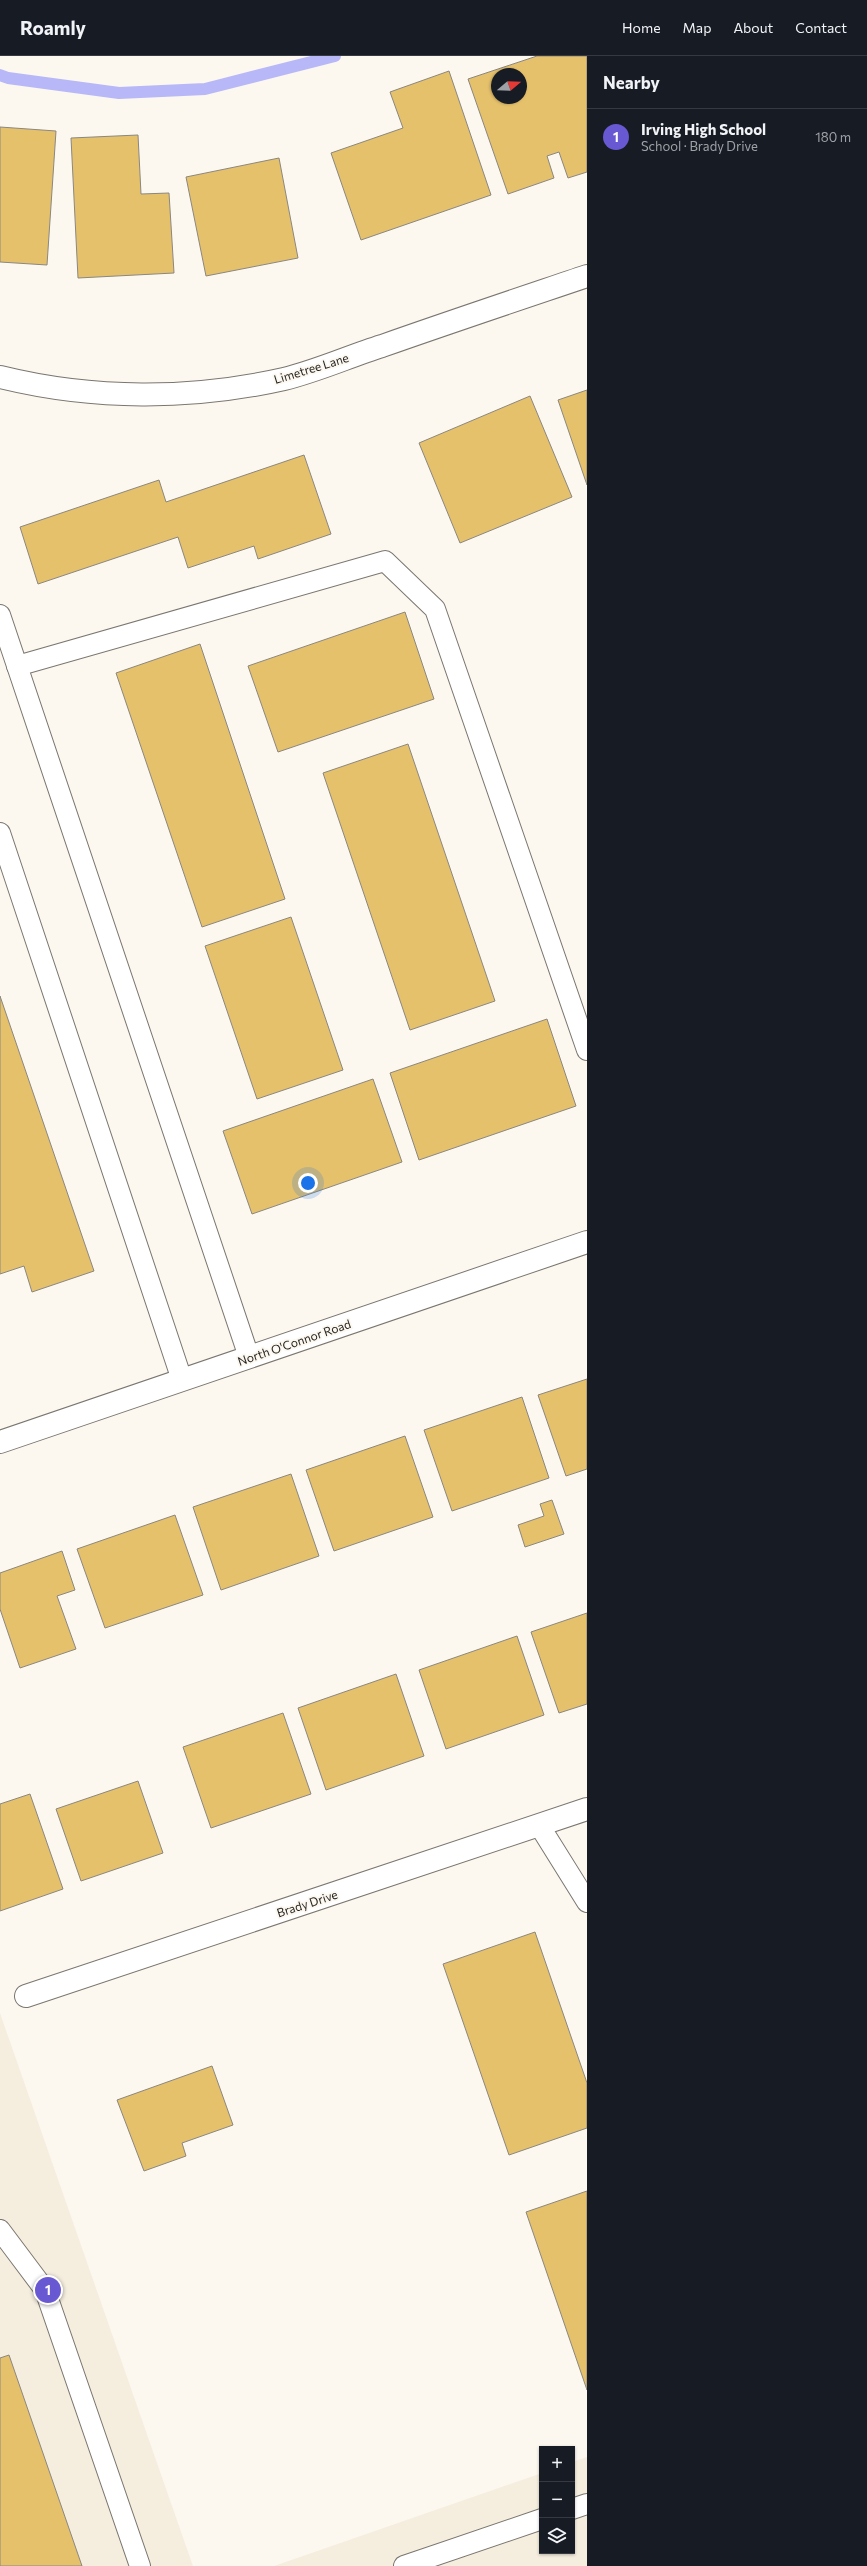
<!DOCTYPE html>
<html lang="en">
<head>
<meta charset="utf-8">
<style>
	:root { --surface:#171b24; --page:#20242c; --text:#f1f3f6; --muted:#9ea1a6; --line:#363941; --accent:#6859d3 }
	body { margin:0; font-family:Commissioner,sans-serif; background:var(--page); color:var(--text) }
	.controls { position:absolute; right:12px; bottom:12px; display:grid; overflow:hidden; border-radius:0px; box-shadow:0 1px 3px #0004 }
	.controls button { width:36px; height:36px; display:grid; place-items:center; padding:0; border:0; border-bottom:1px solid var(--line); background:var(--surface); color:var(--text); font:20px sans-serif }
	.compass { position:absolute; left:491px; top:12px; width:36px; height:36px; border-radius:50%; background:var(--surface); box-shadow:0 1px 3px #0004; rotate:71deg }
	.you { position:absolute; left:308px; top:1127px; width:14px; height:14px; margin:-10px; border:3px solid #fff; border-radius:50%; background:#1a73e8; box-shadow:0 0 0 6px #1a73e833 }
	.badge { display:grid; place-items:center; width:26px; height:26px; border-radius:50%; background:var(--accent); color:#fff; font-size:13px; font-weight:700 }
	.pin { position:absolute; translate:-50% -50%; border:2px solid #fff; box-shadow:0 1px 4px #0006 }
	.list { margin:0; padding:0; list-style:none }
	h2 { display:flex; justify-content:space-between; align-items:center; height:52px; margin:0; padding:0 16px; font-size:17px }
	h2 small { font-size:13px; font-weight:400; color:var(--muted) }
	.list li { display:grid; grid-template-columns:26px 1fr auto; gap:12px; align-items:center; box-sizing:border-box; height:56px; padding:0 16px; border-top:1px solid var(--line) }
	.list b { display:block; font-size:15px; white-space:nowrap }
	.list p { margin:0; font-size:13px; white-space:nowrap; color:var(--muted) }
	.list em { font-size:13px; font-style:normal; color:var(--muted) }
	.icon { flex:none; width:22px; height:22px; fill:none; stroke:currentColor; stroke-width:2; stroke-linecap:round; stroke-linejoin:round }
	.map { position:relative; flex:none; width:587px; height:2510px; overflow:hidden }
	header { display:flex; align-items:center; gap:24px; box-sizing:border-box; height:56px; padding:0 20px; background:var(--surface); border-bottom:1px solid var(--line) }
	header strong { font-size:19px }
	nav { display:flex; gap:22px; margin-inline-start:auto; font-size:14px }
	main { display:flex }
	aside { flex:1; background:var(--surface) }
	.map>svg:first-child { display:block }
	.built { fill:#f5eedf }
	.lines { fill:none; stroke-linecap:round; stroke-linejoin:round }
	.stream { stroke:#b8b8f8; stroke-width:12 }
	.building { fill:#e6c16c; stroke:#8a8780; fill-rule:evenodd }
	.lane-casing { stroke:#7a766f; stroke-width:22 }
	.street-casing { stroke:#7a766f; stroke-width:24 }
	.secondary-casing { stroke:#7a766f; stroke-width:24 }
	.lane { stroke:#fff; stroke-width:20 }
	.street { stroke:#fff; stroke-width:22 }
	.secondary { stroke:#fff; stroke-width:22 }
	.labels { text-anchor:middle; dominant-baseline:central; stroke-width:3.5; stroke-linejoin:round; paint-order:stroke }
	.street-label { font-size:12px; fill:#211f1c; stroke:#fcf8f0 }
</style>
</head>
<body>
<header>
<strong>Roamly</strong>
<nav><a>Home</a><a>Map</a><a>About</a><a>Contact</a></nav>
</header>
<main>
<div class="map">
<svg width="587" height="2510" viewBox="0 0 587 2510">
	<rect width="100%" height="100%" fill="#fcf8f0"/>
	<!-- built -->
	<g class="built">
		<polygon points="0,1957 193,2510 0,2510"/>
		<polygon points="587,2401 587,2510 274,2510 542,2417 542,2495 572,2495 572,2406"/>
	</g>
	<g class="lines">
		<!-- stream -->
		<polyline class="stream" points="0,19 8,22 119,37 205,33 335,0"/>
	</g>
	<!-- building -->
	<g class="building">
		<path d="M537 0H587V116L568 122 559 96 547 100 554 122 508 138 468 23ZM497 18H521V42H497Z"/>
		<polygon points="449,15 491,139 361,184 331,97 403,72 390,36"/>
		<polygon points="0,71 56,75 47,209 0,206"/>
		<polygon points="138,79 141,138 169,137 174,217 78,222 71,82"/>
		<polygon points="279,102 298,202 206,220 186,121"/>
		<polygon points="587,334 587,429 558,344"/>
		<polygon points="530,340 572,441 460,487 419,387"/>
		<polygon points="304,399 331,478 258,503 254,490 188,512 178,481 38,528 20,471 159,424 166,446"/>
		<polygon points="405,556 434,643 278,696 248,610"/>
		<polygon points="200,588 285,843 202,871 116,617"/>
		<polygon points="408,688 495,945 410,974 323,717"/>
		<polygon points="291,861 343,1014 257,1043 205,890"/>
		<polygon points="0,940 94,1215 32,1236 24,1210 0,1218"/>
		<polygon points="547,963 576,1050 419,1104 390,1017"/>
		<polygon points="373,1023 402,1106 252,1158 223,1075"/>
		<polygon points="587,1323 587,1413 566,1420 538,1339"/>
		<polygon points="522,1341 549,1422 452,1455 424,1374"/>
		<polygon points="405,1380 433,1461 334,1495 306,1414"/>
		<polygon points="291,1418 319,1500 221,1534 193,1451"/>
		<polygon points="552,1444 564,1478 525,1491 518,1469 544,1460 540,1448"/>
		<polygon points="175,1459 203,1539 105,1572 77,1493"/>
		<polygon points="62,1495 75,1534 57,1540 76,1593 20,1612 0,1553 0,1517"/>
		<polygon points="587,1557 587,1648 559,1657 531,1576"/>
		<polygon points="517,1580 544,1659 446,1693 419,1614"/>
		<polygon points="396,1618 424,1700 326,1734 298,1652"/>
		<polygon points="283,1657 311,1738 211,1772 183,1691"/>
		<polygon points="138,1725 163,1797 81,1825 56,1753"/>
		<polygon points="30,1738 63,1833 0,1855 0,1748"/>
		<polygon points="535,1876 587,2027 587,2072 509,2099 443,1908"/>
		<polygon points="212,2010 233,2069 182,2087 186,2100 144,2115 117,2044"/>
		<polygon points="587,2135 587,2334 526,2156"/>
		<polygon points="9,2299 82,2510 0,2510 0,2302"/>
	</g>
	<g class="lines">
		<defs>
			<g id="lane">
				<polyline points="0,559 249,1301"/>
				<polyline points="17,610 385,505 435,553 587,994"/>
				<polyline points="0,777 182,1324"/>
				<polyline points="539,1769 587,1846"/>
				<polyline points="0,2174 45,2234 140,2510"/>
				<polyline points="572,2453 587,2448"/>
				<polyline points="404,2510 542,2463"/>
			</g>
			<g id="street">
				<path d="M0 321C93 344 191 344 284 323 317 315 350 300 382 290 450 266 519 243 587 220"/>
				<polyline points="26,1940 587,1753"/>
			</g>
			<polyline id="secondary" points="0,1386 587,1186"/>
		</defs>
		<!-- lane casing -->
		<use href="#lane" class="lane-casing"/>
		<!-- street casing -->
		<use href="#street" class="street-casing"/>
		<!-- secondary casing -->
		<use href="#secondary" class="secondary-casing"/>
		<!-- lane -->
		<use href="#lane" class="lane"/>
		<!-- street -->
		<use href="#street" class="street"/>
		<!-- secondary -->
		<use href="#secondary" class="secondary"/>
	</g>
	<g class="labels">
		<!-- street labels -->
		<g class="street-label">
			<text transform="translate(311 312) rotate(-17)">Limetree Lane</text>
			<text transform="translate(294 1286) rotate(-19)">North O'Connor Road</text>
			<text transform="translate(307 1847) rotate(-18)">Brady Drive</text>
		</g>
	</g>
</svg>
<div class="controls">
<button>+</button>
<button>−</button>
<button><svg class="icon" aria-label="layers" viewBox="0 0 24 24"><path d="M12 4l9 5-9 5-9-5zM3 14l9 5 9-5"/></svg></button>
</div>
<svg class="compass" viewBox="-18 -18 36 36"><path d="M0-13l5 13h-10z" fill="#e53935"/><path d="M0 13l5-13h-10z" fill="#9ea1a6"/></svg>
<div class="you"></div>
<div class="pin badge" style="left:48px;top:2234px">1</div>
</div>
<aside>
<h2>Nearby<small></small></h2>
<ul class="list">
<li><span class="badge">1</span><div><b>Irving High School</b><p>School · Brady Drive</p></div><em>180 m</em></li>
</ul>
</aside>
</main>
</body>
</html>
